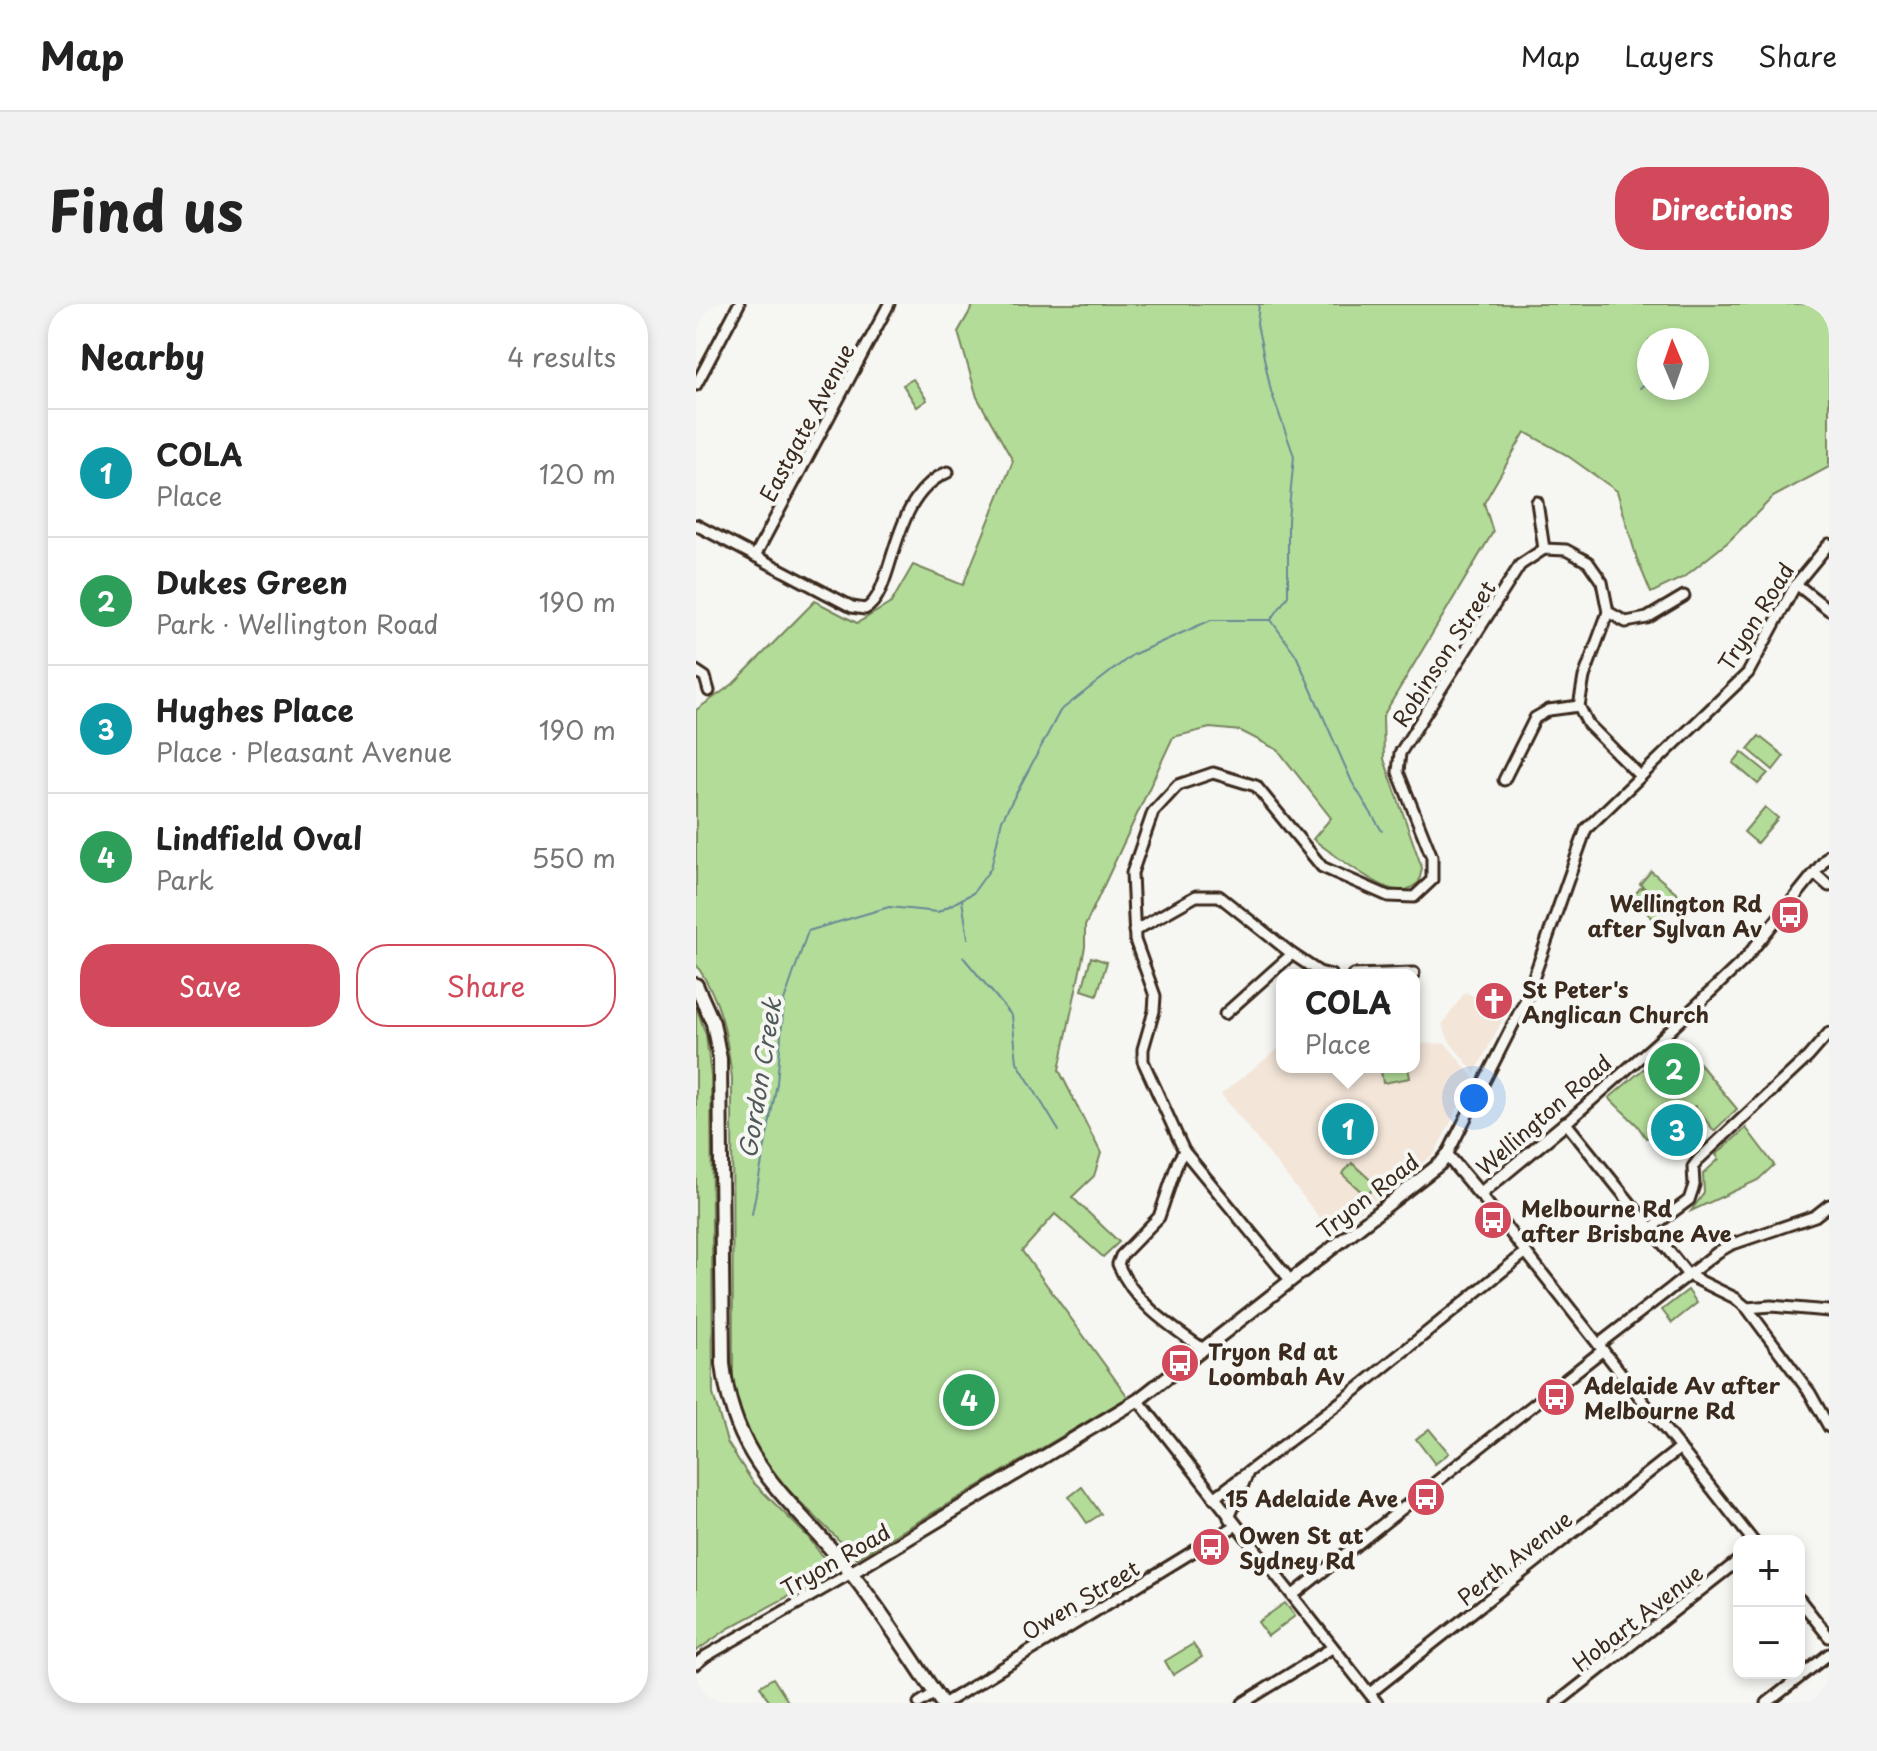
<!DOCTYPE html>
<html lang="en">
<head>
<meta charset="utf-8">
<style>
	:root { --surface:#fff; --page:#f2f2f2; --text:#222; --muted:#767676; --line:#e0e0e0; --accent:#d1495b }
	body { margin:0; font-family:"Playpen Sans",sans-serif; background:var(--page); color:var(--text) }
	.controls { position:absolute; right:24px; bottom:24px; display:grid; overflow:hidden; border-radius:16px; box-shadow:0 4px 12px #0003 }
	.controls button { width:72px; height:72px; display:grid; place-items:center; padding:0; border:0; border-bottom:2px solid var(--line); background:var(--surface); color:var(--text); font:40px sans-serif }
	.compass { position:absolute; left:941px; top:24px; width:72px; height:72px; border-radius:50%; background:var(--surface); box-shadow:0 4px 12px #0003; rotate:358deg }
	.you { position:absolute; left:778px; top:794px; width:28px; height:28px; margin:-20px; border:6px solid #fff; border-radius:50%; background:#1a73e8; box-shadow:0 0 0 12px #1a73e833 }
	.badge { display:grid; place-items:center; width:52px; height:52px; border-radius:50%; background:var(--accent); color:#fff; font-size:26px; font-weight:700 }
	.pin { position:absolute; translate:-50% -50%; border:4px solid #fff; box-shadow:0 2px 8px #0006 }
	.popup { position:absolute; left:580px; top:665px; width:144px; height:104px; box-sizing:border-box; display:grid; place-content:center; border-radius:16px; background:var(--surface); filter:drop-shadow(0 2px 6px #0005); font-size:26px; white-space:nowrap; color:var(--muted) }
	.popup b { font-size:30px; color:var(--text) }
	.popup::after { content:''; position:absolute; left:50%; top:100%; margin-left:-16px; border:16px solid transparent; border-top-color:var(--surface) }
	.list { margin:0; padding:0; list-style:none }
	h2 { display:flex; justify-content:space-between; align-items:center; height:104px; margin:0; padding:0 32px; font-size:34px }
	h2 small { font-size:26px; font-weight:400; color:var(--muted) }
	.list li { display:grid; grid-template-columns:52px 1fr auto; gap:24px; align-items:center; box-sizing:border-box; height:128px; padding:0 32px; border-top:2px solid var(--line) }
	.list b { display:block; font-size:30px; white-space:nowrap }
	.list p { margin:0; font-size:26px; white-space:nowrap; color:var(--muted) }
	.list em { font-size:26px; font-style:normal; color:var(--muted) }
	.actions { display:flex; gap:16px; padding:24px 32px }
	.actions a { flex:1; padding:18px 0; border:2px solid var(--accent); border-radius:32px; text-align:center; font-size:28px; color:var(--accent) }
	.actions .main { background:var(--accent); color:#fff }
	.map { position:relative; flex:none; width:1133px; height:1399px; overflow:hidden; border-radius:32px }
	header { display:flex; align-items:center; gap:48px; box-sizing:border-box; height:112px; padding:0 40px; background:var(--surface); border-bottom:2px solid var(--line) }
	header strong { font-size:38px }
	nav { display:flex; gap:44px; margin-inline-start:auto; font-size:28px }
	.intro { display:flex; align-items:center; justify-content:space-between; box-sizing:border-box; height:192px; padding:0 48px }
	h1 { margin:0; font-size:56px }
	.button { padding:20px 36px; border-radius:32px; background:var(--accent); color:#fff; font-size:28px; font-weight:700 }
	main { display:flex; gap:48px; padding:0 48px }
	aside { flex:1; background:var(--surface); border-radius:32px; box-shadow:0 4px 12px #0003 }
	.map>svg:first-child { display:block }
	.built { fill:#f3e5d8 }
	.green { fill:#b3dc99; stroke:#77835c; stroke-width:2; fill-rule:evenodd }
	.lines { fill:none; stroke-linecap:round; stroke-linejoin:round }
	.stream { stroke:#678995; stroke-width:2 }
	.minor-casing { stroke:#3b2a1e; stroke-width:15 }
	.tertiary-casing { stroke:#3b2a1e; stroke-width:17 }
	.secondary-casing { stroke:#3b2a1e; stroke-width:18 }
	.minor { stroke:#f6f6f2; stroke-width:9 }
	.tertiary { stroke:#f6f6f2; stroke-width:11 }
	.secondary { stroke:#f6f6f2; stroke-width:12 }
	.labels { text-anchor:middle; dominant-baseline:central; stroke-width:8; stroke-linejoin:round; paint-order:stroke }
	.street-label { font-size:22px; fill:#3b2a1e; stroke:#f6f6f2 }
	.poi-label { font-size:22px; font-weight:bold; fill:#3b2a1e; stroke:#f6f6f2; text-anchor:start }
	.water-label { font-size:24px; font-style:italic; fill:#515a5a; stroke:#f6f6f2 }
</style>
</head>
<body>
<header>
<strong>Map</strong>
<nav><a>Map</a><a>Layers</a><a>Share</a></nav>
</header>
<div class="intro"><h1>Find us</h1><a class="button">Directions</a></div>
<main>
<aside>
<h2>Nearby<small>4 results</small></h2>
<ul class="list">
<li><span class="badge" style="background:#0f9aa8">1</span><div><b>COLA</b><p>Place</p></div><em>120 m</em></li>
<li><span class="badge" style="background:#2e9e5b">2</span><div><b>Dukes Green</b><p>Park · Wellington Road</p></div><em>190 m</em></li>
<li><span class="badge" style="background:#0f9aa8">3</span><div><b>Hughes Place</b><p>Place · Pleasant Avenue</p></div><em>190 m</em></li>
<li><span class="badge" style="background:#2e9e5b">4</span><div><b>Lindfield Oval</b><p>Park</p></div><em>550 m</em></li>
</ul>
<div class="actions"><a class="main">Save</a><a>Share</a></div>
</aside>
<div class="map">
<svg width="1133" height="1399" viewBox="0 0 1133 1399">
	<rect width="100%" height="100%" fill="#f6f6f2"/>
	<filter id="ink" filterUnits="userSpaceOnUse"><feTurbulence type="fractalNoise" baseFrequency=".0125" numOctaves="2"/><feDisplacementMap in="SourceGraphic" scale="16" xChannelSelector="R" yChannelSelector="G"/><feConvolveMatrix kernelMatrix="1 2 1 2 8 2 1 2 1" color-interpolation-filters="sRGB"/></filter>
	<g filter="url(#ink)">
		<!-- built -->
		<g class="built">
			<polygon points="769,688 810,709 779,769 754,738 746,721"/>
			<polygon points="718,739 750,740 778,774 738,850 636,929 525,790 586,742 586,763 718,763"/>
		</g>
		<!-- green -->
		<g class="green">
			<path d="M278 0H1133V163L1077 193 1032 238 988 273 955 289 941 255 921 187 869 150 829 128 788 199 797 228 687 412 688 455 726 564 723 578C715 584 710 588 700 586 683 584 632 547 617 535L635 514 582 446 545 427 514 424 477 433 389 622V643L363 766 405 849 398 872 376 893 423 938 407 953 359 910 326 947 432 1093 161 1254 71 1165 50 1130 37 1087 36 774C30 726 27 701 0 660V406L37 380 119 297 161 319 195 299 217 261 267 281 317 157 281 93 262 28ZM953 36H1001V84H953Z"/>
			<polygon points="217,75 231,96 221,103 207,81"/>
			<polygon points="1063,432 1088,452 1077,466 1052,445"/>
			<polygon points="1046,448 1072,469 1062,480 1037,459"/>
			<polygon points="1069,503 1082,514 1061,539 1048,528"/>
			<polygon points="955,567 982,590 960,617 935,595 945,583 965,598 944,580"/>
			<polygon points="395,653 411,658 401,691 386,686"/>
			<polygon points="0,702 10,731 15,773 17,1090 31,1138 56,1177 112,1233 138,1268 33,1324 0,1347"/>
			<polygon points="983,735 1041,805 1018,827 999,802 957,832 950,834 941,821 913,794"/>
			<polygon points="702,763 712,763 714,774 687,779 685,767"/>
			<polygon points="1050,824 1078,861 1062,876 995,907 1008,889 1007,870 1023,855 1020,851"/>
			<polygon points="656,859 680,881 670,892 646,870"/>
			<polygon points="992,986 1001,999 976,1019 966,1006"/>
			<polygon points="733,1125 753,1149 739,1160 720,1135"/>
			<polygon points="386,1183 405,1210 391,1219 373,1193"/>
			<polygon points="589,1299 599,1312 572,1332 562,1318"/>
			<polygon points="497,1340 506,1353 477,1371 469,1357"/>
			<polygon points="77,1374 93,1399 74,1399 64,1382"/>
		</g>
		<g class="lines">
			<!-- stream -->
			<g class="stream">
				<polyline points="944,84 953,76"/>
				<polyline points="575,316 600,351 656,478 686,527"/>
				<polyline points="266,596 272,634"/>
				<polyline points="267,653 316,712 321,758 363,827"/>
				<polyline points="56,910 81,779 88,697 112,627 193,603 242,608 277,589 295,564 306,516 364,407 436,351 515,316 575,316 592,292 592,216 598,152 575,87 561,20 563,0"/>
			</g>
			<defs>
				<g id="minor">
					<polyline points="0,81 43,0"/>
					<polyline points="841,198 848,245"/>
					<path d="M0 221 156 303 169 305C200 290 192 193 252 168"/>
					<polyline points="59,252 193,0"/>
					<polyline points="1100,280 1133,306"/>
					<polyline points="912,308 930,318 951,314 988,292"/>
					<polyline points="0,367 9,373 13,387"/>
					<polyline points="808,476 839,414 853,406 883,402"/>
					<polyline points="1133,551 1048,656 965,735 870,819 992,971 1039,994 1051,1004 1114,1089 1133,1123"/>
					<polyline points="1119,570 1133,582"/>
					<polyline points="438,627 500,592 523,592 596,650 623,668 635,671"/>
					<polyline points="657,671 718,669"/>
					<polyline points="529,710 596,650"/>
					<path d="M488 847 482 857 463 913 425 952 422 960C438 999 474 1022 507 1045"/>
					<polyline points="751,851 830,695 890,525 1052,369 1100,280 1133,240"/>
					<polyline points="784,890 1057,1237"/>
					<polyline points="955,924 993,896 998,881 997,863 1003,855 1112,753 1133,729"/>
					<polyline points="594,976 488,847 447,757 447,745 458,707 459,692 439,636 436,569 457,508 482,481 517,469 560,482 626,563 692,592 718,593 736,576 736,553 702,468 704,449 824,261 848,245 870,246 892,258 906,278 912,308 888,373 883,402 892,420 944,472"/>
					<polyline points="1051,1004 1075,1002 1133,1007"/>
					<polyline points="903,1040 1022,948 1034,941 1119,912 1133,901"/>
					<polyline points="442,1096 681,1399"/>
					<polyline points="518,1194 655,1090 830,948"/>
					<polyline points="533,1214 551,1171"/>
					<polyline points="597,1291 907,1046"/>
					<polyline points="1103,1295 1133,1333"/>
					<polyline points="0,1360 10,1352 155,1269"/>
					<polyline points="674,1389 984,1144"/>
					<polyline points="223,1399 239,1389"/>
					<polyline points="249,1399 539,1222"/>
					<polyline points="547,1399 636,1344"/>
					<polyline points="861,1399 1043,1256"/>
					<polyline points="1071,1399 1133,1350"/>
				</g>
				<polyline id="tertiary" points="155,1269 442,1096 745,859 751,851 784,890 870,819"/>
				<path id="secondary" d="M0 681 17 719 24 755 27 1060C39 1163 96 1194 155 1269 188 1310 216 1356 246 1399"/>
			</defs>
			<!-- minor casing -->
			<use href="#minor" class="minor-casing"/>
			<!-- tertiary casing -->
			<use href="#tertiary" class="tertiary-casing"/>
			<!-- secondary casing -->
			<use href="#secondary" class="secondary-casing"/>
			<!-- minor -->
			<use href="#minor" class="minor"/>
			<!-- tertiary -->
			<use href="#tertiary" class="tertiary"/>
			<!-- secondary -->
			<use href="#secondary" class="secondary"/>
		</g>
	</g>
	<!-- icons -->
	<defs>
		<symbol id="bus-disc" viewBox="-11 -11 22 22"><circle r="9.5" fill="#d1495b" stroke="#f6f6f2"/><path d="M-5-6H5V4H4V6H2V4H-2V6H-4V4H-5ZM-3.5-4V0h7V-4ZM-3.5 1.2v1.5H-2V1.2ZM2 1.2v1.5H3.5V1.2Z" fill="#fff"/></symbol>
		<symbol id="church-disc" viewBox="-11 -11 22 22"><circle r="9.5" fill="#d1495b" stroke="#f6f6f2"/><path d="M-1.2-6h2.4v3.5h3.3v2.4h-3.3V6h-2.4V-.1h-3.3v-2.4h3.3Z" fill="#fff"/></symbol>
	</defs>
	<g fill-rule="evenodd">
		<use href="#bus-disc" x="1072" y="589" width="44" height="44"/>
		<use href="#church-disc" x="776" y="675" width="44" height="44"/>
		<use href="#bus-disc" x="775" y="894" width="44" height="44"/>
		<use href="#bus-disc" x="462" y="1037" width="44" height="44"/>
		<use href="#bus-disc" x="838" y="1071" width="44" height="44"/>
		<use href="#bus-disc" x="708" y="1171" width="44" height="44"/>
		<use href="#bus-disc" x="493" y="1221" width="44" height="44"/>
	</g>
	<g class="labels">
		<!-- street labels -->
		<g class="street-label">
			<text transform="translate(110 118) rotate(-62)">Eastgate Avenue</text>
			<text transform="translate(1059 312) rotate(-58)">Tryon Road</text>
			<text transform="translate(747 349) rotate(-57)">Robinson Street</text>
			<text transform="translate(847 810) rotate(-41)">Wellington Road</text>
			<text transform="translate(671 891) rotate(-38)">Tryon Road</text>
			<text transform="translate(818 1253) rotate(-38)">Perth Avenue</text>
			<text transform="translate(139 1255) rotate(-30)">Tryon Road</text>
			<text transform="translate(384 1295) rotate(-31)">Owen Street</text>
			<text transform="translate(941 1313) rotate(-38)">Hobart Avenue</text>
		</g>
		<!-- poi labels -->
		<g class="poi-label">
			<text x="1066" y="598" text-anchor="end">Wellington Rd<tspan x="1066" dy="25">after Sylvan Av</tspan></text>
			<text x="826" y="684">St Peter's<tspan x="826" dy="25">Anglican Church</tspan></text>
			<text x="825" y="903">Melbourne Rd<tspan x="825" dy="25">after Brisbane Ave</tspan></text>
			<text x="512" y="1046">Tryon Rd at<tspan x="512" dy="25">Loombah Av</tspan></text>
			<text x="888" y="1080">Adelaide Av after<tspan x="888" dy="25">Melbourne Rd</tspan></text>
			<text x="702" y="1193" text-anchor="end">15 Adelaide Ave</text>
			<text x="543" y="1230">Owen St at<tspan x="543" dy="25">Sydney Rd</tspan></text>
		</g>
		<!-- water labels -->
		<g class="water-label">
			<text transform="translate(63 774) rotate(-81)">Gordon Creek</text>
		</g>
	</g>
</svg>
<div class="controls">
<button>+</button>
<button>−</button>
</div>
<svg class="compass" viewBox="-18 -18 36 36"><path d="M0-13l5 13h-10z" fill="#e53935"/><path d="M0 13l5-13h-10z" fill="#767676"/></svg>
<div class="you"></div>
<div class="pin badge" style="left:652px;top:825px;background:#0f9aa8">1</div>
<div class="popup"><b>COLA</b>Place</div>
<div class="pin badge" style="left:978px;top:765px;background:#2e9e5b">2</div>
<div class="pin badge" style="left:981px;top:826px;background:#0f9aa8">3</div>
<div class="pin badge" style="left:273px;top:1096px;background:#2e9e5b">4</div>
</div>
</main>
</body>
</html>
